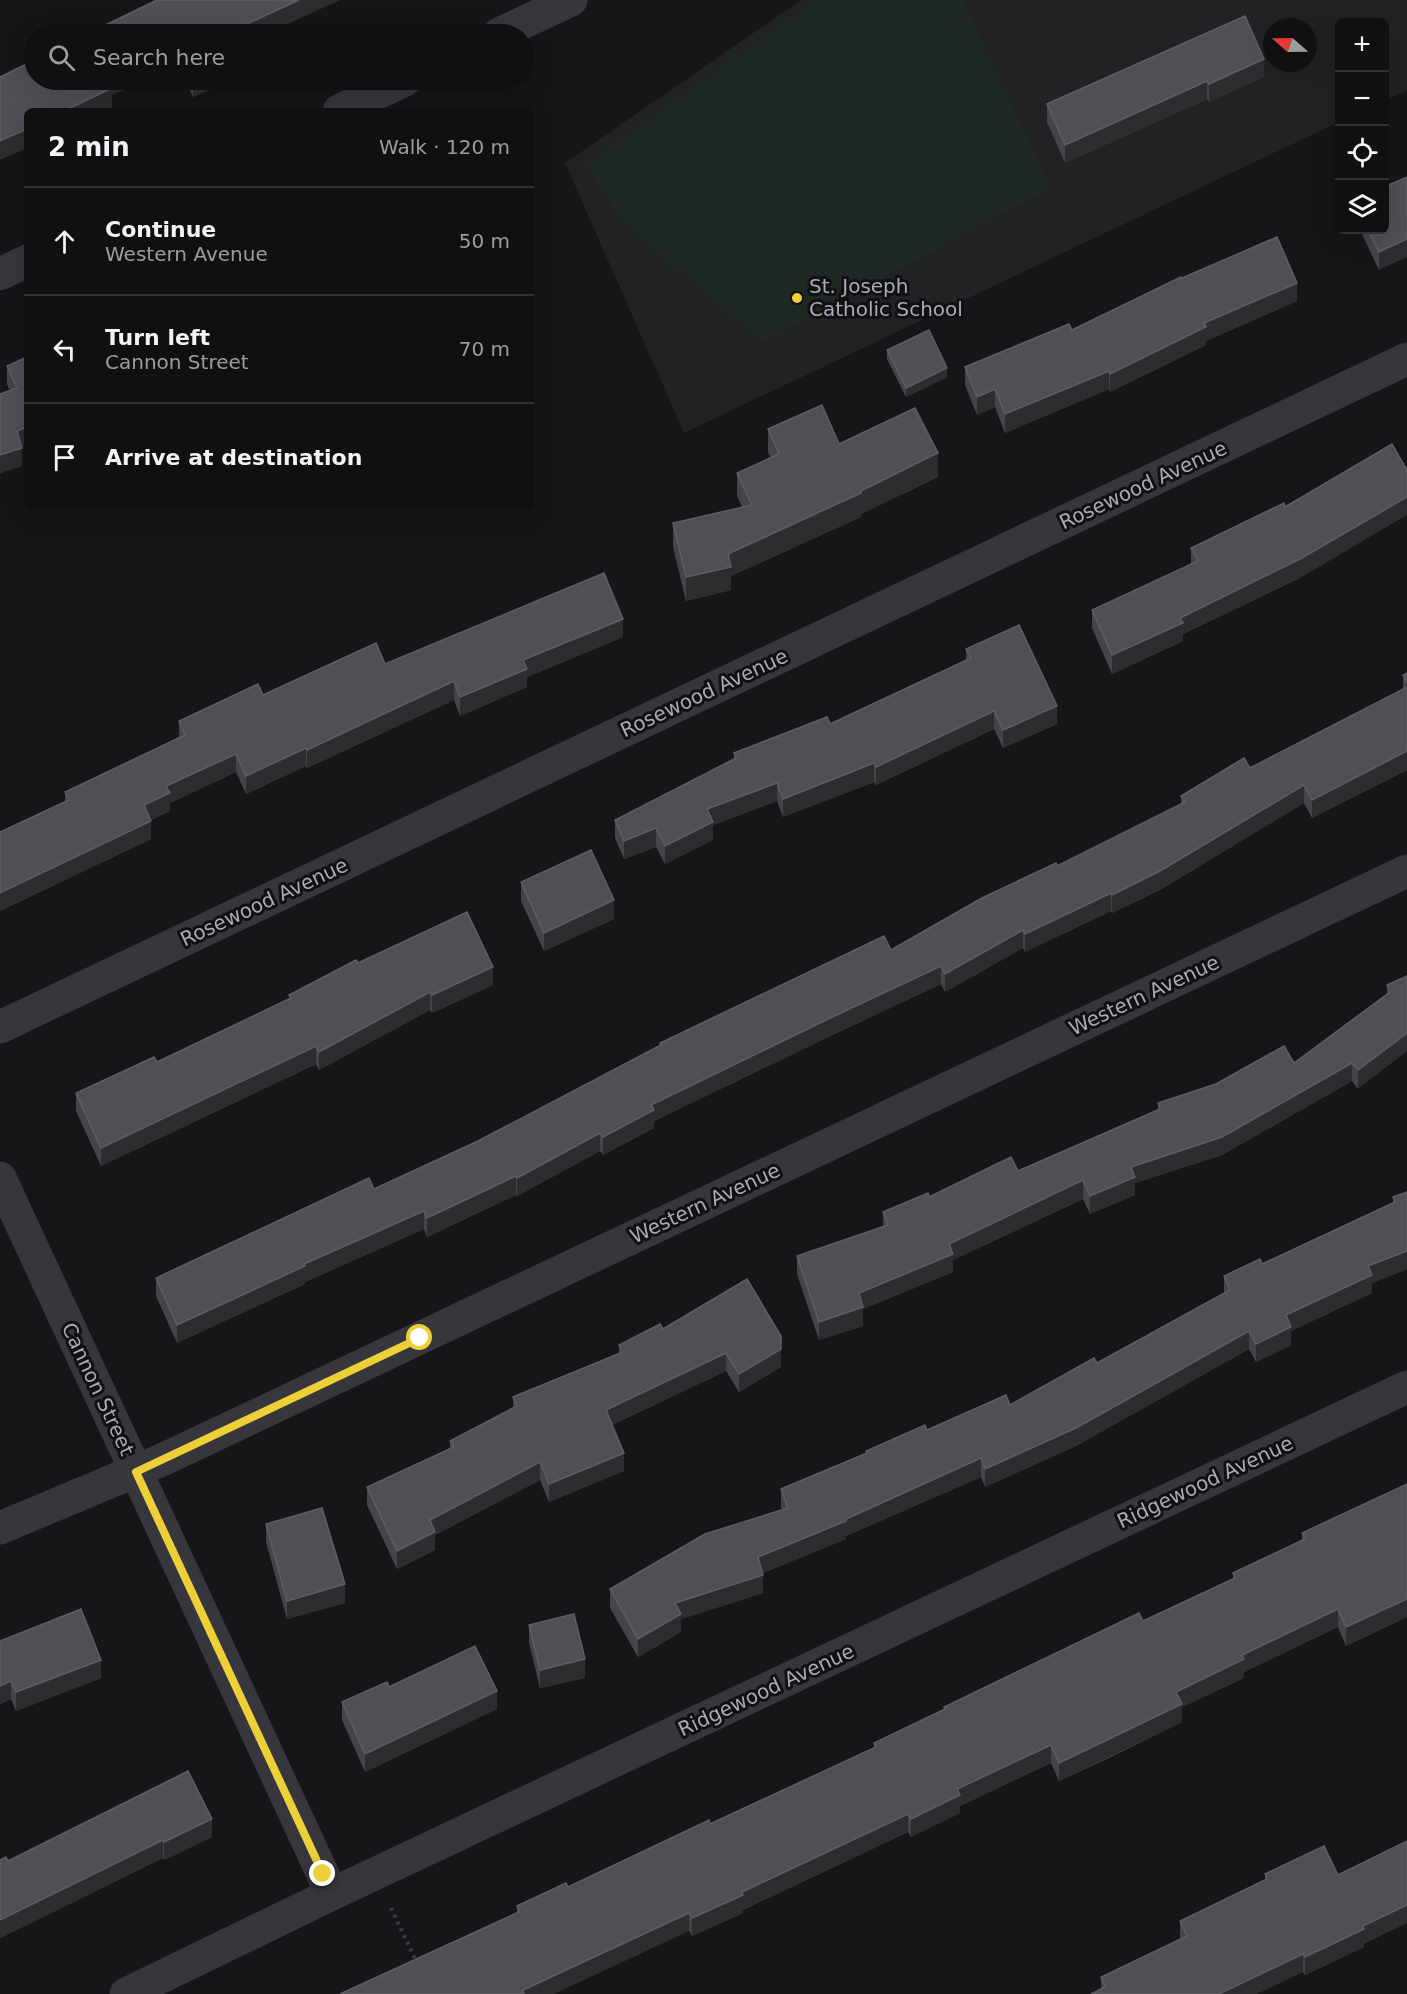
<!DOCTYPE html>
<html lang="en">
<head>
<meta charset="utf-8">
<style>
	:root { --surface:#101011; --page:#1e1e1f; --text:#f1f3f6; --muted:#9c9d9f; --line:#303031 }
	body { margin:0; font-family:"DejaVu Sans",sans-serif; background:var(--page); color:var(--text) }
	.controls { position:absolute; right:18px; top:18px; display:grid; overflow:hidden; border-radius:9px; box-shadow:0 6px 24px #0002 }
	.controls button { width:54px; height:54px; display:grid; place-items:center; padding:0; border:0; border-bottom:2px solid var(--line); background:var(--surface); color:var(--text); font:30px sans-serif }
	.compass { position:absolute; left:1263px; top:18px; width:54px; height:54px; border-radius:50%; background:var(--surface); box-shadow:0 6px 24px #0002; rotate:290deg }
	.stop { position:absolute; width:18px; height:18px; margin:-14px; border:4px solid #edcf37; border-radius:50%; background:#fff }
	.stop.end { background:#edcf37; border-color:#fff; box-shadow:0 2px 6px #0008 }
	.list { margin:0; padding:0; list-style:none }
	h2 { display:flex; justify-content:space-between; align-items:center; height:78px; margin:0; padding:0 24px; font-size:26px }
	h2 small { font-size:20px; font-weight:400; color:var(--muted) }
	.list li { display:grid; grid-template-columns:39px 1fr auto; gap:18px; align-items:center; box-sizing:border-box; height:108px; padding:0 24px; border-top:2px solid var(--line) }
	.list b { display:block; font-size:22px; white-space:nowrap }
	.list p { margin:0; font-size:20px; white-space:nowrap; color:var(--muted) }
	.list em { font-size:20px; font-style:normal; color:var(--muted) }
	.icon { flex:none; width:33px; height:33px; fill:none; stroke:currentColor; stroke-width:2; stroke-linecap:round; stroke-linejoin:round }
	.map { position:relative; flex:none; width:1407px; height:1994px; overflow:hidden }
	.search { position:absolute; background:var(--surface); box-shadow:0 6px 24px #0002; left:24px; top:24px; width:510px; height:66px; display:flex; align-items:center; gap:15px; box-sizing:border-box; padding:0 21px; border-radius:33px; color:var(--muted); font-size:22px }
	.panel { position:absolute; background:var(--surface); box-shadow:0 6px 24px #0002; left:24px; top:108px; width:510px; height:402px; border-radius:9px }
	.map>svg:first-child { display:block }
	.built { fill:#222124; fill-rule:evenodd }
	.green { fill:#1f2722 }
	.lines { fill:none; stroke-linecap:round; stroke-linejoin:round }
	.path { stroke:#3c3d43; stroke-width:4; stroke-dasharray:3 4.5; stroke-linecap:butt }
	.minor { stroke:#36363c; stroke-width:33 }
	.wall { fill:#444549 }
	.shaded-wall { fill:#2d2d30 }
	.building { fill:#4f5055; stroke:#5d5e64; stroke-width:1.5 }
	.route { stroke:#edcf37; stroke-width:8 }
	.poi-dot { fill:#edcf37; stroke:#111012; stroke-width:2 }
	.labels { text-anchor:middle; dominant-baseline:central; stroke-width:6; stroke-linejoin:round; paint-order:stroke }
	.poi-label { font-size:20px; fill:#a8aab7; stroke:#111012; text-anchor:start }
	.street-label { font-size:20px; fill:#a8aab7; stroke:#111012 }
</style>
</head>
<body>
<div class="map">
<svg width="1407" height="1994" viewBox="0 0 1407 1994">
	<rect width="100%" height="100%" fill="#161517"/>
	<!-- built -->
	<path class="built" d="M801 0H1407V90L1385 101 1384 22H1340L1339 122 684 433 565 163ZM1272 27H1308V63H1272Z"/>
	<!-- green -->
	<polygon class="green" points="813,0 963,0 1051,188 763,343 625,225 585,165"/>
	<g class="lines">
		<!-- path -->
		<polyline class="path" points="391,1908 417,1963"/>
		<!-- minor -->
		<g class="minor">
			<polyline points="499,34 571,0"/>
			<polyline points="339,111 405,80"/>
			<polyline points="0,274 27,261"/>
			<polyline points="0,1027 1407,359"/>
			<polyline points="0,1178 332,1894"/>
			<polyline points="0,1528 162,1460 1407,871"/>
			<polyline points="126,1994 332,1894 1407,1387"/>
		</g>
	</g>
	<!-- wall -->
	<g class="wall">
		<polygon points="1264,59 1264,77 1209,102 1207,99 1065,163 1047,122 1047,104"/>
		<polygon points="154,80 173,80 157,87"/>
		<polygon points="185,80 231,80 193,97"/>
		<polygon points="1360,230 1384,230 1379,270"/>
		<polygon points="1182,278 1297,301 1206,341 1206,345 1110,392 1109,389 1005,433 995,407 977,415 965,385 965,367 1072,330"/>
		<polygon points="887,350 947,377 906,397 887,359"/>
		<polygon points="27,357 22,447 22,466 0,473 0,394 10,391 7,384 7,366"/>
		<polygon points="768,429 839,444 938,477 861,514 861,517 731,576 731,590 686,601 673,547 673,523 742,507 737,496 737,473 771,458 768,452"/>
		<polygon points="1191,548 1300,578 1183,634 1183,641 1112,674 1092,628 1092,610 1191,564"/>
		<polygon points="623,637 527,677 527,687 460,716 454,700 307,768 306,766 246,794 236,772 170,803 170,811 151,820 151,839 0,911 0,832 65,801 65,792 179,738 179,721 263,695 385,664"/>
		<polygon points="966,649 1057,724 1003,748 994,729 876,785 874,782 783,817 777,801 713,825 713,840 665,864 656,847 624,859 615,838 615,820 734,760 734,753 830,724 966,660"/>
		<polygon points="1407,673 1407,770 1312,818 1304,803 1160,890 1112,913 1111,911 1025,952 1023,948 945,992 941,984 824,1039 654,1121 654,1128 603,1155 600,1151 517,1196 516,1195 427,1237 424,1229 305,1282 305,1284 177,1343 156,1296 156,1278 374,1189 478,1141 660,1046 660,1043 891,950 1181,804 1181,796 1250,768 1403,689 1403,675"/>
		<polygon points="521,882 614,919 544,951 521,901"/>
		<polygon points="358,963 493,985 432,1013 430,1010 319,1070 316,1064 101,1166 76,1111 76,1093 157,1062 289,999 289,995"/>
		<polygon points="1407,976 1358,1089 1352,1081 1222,1155 1135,1183 1135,1195 1090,1214 1083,1199 953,1260 953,1272 863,1309 863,1326 819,1340 797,1274 797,1256 883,1227 883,1212 929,1197 1018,1171 1158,1110 1158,1103 1294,1063 1387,994 1387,985"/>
		<polygon points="1407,1192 1407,1269 1372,1283 1372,1293 1291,1331 1291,1345 1256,1362 1249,1349 1076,1446 985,1487 981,1477 846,1536 846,1539 763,1573 763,1593 681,1619 681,1632 638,1657 610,1608 610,1589 782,1510 781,1507 781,1489 866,1454 866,1451 927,1430 1010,1405 1097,1363 1224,1294 1224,1276 1262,1264 1393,1203 1393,1197"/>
		<polygon points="663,1329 781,1367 739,1392 726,1371 612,1425 624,1471 549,1502 540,1480 435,1535 435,1550 397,1569 367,1505 367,1487 450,1448 450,1441 513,1408 513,1397 619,1353 619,1345"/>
		<polygon points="1407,1484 1407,1617 1346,1646 1338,1627 1244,1672 1244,1678 1182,1707 1182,1722 1107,1759 1059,1781 1051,1763 960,1806 960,1813 911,1837 908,1832 743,1910 743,1913 692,1936 689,1931 517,1913 517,1906 568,1887 710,1824 874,1748 874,1743 944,1709 944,1707 1143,1621 1233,1579 1233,1573 1302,1540 1302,1533"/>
		<polygon points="266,1524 345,1603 287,1619 266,1542"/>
		<polygon points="529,1625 585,1678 540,1688 529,1643"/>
		<polygon points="0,1641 101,1678 16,1711 11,1699 0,1704"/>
		<polygon points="389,1687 497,1709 365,1772 342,1720 342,1702"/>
		<polygon points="188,1771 212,1837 164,1860 163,1858 0,1938 0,1860 8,1861"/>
		<polygon points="1265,1874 1364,1944 1364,1947 1305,1975 1303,1972 1101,1990 1101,1977 1180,1939 1180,1921 1265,1880"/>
	</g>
	<!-- shaded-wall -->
	<g class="shaded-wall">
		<polygon points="299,0 340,0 266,34 225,34"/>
		<polygon points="1264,59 1264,77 1209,102 1209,84"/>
		<polygon points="108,80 148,80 112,95 112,107 105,111 64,111"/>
		<polygon points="157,80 173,80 157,87"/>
		<polygon points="193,80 231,80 193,97"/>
		<polygon points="1207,81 1207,99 1065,163 1065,145"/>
		<polygon points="27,129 27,148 0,160 0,141"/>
		<polygon points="1407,239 1407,257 1379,270 1379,252"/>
		<polygon points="1297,283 1297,301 1206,341 1206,345 1110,392 1110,374 1204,323"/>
		<polygon points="947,368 947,377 906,397 906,388"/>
		<polygon points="1109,371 1109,389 1005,433 1005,414"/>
		<polygon points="995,389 995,407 977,415 977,397"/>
		<polygon points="27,427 27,445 17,450 22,448 22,466 0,473 0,455 17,431"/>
		<polygon points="938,453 938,477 861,514 861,517 731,576 731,590 686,601 686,577 728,554 861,491"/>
		<polygon points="1407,497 1407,515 1300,578 1183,634 1183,641 1112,674 1112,655 1180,618"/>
		<polygon points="623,619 623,637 527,677 527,687 460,716 460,697 523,660"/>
		<polygon points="454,681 454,700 307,768 307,750"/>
		<polygon points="1057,706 1057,724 1003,748 1003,730"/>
		<polygon points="994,711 994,729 876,785 876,767"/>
		<polygon points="306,748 306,766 246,794 246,776"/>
		<polygon points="1407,751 1407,770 1312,818 1312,800"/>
		<polygon points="236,754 236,772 170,803 170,811 144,823 144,805 166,786"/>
		<polygon points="874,763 874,782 783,817 783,799"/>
		<polygon points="777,783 777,801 713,825 713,840 665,864 665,846 707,809"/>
		<polygon points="1304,785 1304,803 1160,890 1112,913 1112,895"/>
		<polygon points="151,821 151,839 0,911 0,893"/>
		<polygon points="656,828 656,847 624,859 624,841"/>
		<polygon points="1111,893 1111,911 1025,952 1025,934"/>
		<polygon points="614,900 614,919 544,951 544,933"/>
		<polygon points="1023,930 1023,948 945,992 945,974"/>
		<polygon points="941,966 941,984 824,1039 654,1121 654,1128 603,1155 603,1137 651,1105 824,1021"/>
		<polygon points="493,967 493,985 432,1013 432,995"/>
		<polygon points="430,992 430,1010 319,1070 319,1052"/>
		<polygon points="1407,1033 1407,1051 1358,1089 1358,1070"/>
		<polygon points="316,1046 316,1064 101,1166 101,1148"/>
		<polygon points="1352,1063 1352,1081 1222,1155 1135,1183 1135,1195 1090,1214 1090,1196 1131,1167"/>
		<polygon points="600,1133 600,1151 517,1196 517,1178"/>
		<polygon points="516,1176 516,1195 427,1237 427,1218"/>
		<polygon points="1083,1180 1083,1199 953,1260 953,1272 863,1309 863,1326 819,1340 819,1322 859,1293 949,1244"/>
		<polygon points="424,1211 424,1229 305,1282 305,1284 177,1343 177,1325 304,1264"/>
		<polygon points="1407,1251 1407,1269 1372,1283 1372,1293 1291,1331 1291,1345 1256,1362 1256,1344 1286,1315 1368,1266"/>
		<polygon points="1249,1331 1249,1349 1076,1446 985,1487 985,1469"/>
		<polygon points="781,1349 781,1367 739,1392 739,1374"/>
		<polygon points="726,1353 726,1371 606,1428 606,1410"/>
		<polygon points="624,1453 624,1471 549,1502 549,1484"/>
		<polygon points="981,1458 981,1477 846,1536 846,1539 758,1575 758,1557"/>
		<polygon points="540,1462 540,1480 435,1535 435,1550 397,1569 397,1551 430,1520"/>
		<polygon points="763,1575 763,1593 681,1619 681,1632 638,1657 638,1639 675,1603"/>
		<polygon points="345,1584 345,1603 287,1619 287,1601"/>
		<polygon points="1407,1599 1407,1617 1346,1646 1346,1627"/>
		<polygon points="1338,1609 1338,1627 1244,1672 1244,1678 1182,1707 1182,1722 1059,1781 1059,1763 1176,1692 1242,1655"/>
		<polygon points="585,1659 585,1678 540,1688 540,1670"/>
		<polygon points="101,1660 101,1678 16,1711 16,1692"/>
		<polygon points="11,1681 11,1699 0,1704 0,1686"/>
		<polygon points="497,1691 497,1709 365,1772 365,1754"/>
		<polygon points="1051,1745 1051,1763 960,1806 960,1813 911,1837 911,1819 957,1789"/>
		<polygon points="908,1814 908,1832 743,1910 743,1913 692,1936 692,1918 742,1892"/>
		<polygon points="212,1819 212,1837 164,1860 164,1842"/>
		<polygon points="163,1840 163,1858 0,1938 0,1920"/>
		<polygon points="1407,1905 1407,1923 1364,1944 1364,1947 1305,1975 1305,1957 1363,1926"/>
		<polygon points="689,1913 689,1931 554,1994 523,1994 523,1990"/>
		<polygon points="1303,1954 1303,1972 1257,1994 1219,1994"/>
	</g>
	<!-- building -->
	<g class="building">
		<polygon points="157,0 299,0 225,34 87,34"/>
		<polygon points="1245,16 1264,59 1209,84 1207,81 1065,145 1047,104"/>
		<polygon points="34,60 34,80 109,80 112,88 64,111 27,111 27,129 0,141 0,77"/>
		<polygon points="1407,177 1407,239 1379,252 1368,230 1384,230 1384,187"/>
		<polygon points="1277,237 1297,283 1204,323 1206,327 1110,374 1109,371 1005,414 995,389 977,397 965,367 1069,324 1072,330 1181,277 1182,278"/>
		<polygon points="929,330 947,368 906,388 887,350"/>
		<polygon points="27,357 27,427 17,431 22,448 0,455 0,394 17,388 7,366"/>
		<polygon points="822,405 839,444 915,408 938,453 861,491 861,493 728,554 731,567 686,577 673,523 752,505 737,473 779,454 768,429"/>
		<polygon points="1392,444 1407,470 1407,497 1300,559 1180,618 1183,623 1112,655 1092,610 1198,561 1191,548 1284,503 1285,507"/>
		<polygon points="604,573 623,619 523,660 527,669 460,697 454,681 307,750 306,748 246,776 236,754 166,786 170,793 144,805 151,821 0,893 0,832 69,800 65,792 185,735 179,721 258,684 263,695 376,643 385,664"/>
		<polygon points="1019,625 1057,706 1003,730 994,711 876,767 874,763 783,799 777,783 707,809 713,822 665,846 656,828 624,841 615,820 736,758 734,753 827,717 830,724 971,658 966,649"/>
		<polygon points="1407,673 1407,683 1403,675"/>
		<polygon points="1407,687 1407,751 1312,800 1304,785 1160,871 1112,895 1111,893 1025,934 1023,930 945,974 941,966 824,1021 651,1105 654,1110 603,1137 600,1133 517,1178 516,1176 427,1218 424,1211 304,1264 305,1266 177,1325 156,1278 369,1178 374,1189 478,1141 661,1045 660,1043 884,936 891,950 982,898 1056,863 1057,866 1185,802 1181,796 1244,758 1250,768"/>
		<polygon points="591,850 614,900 544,933 521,882"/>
		<polygon points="467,912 493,967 432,995 430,992 319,1052 316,1046 101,1148 76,1093 154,1057 157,1062 291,998 289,995 356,960 358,963"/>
		<polygon points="1407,976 1407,1033 1358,1070 1352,1063 1222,1137 1131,1167 1135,1177 1090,1196 1083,1180 949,1244 953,1254 859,1293 863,1307 819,1322 797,1256 888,1225 883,1212 928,1193 929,1197 1011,1157 1018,1171 1160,1109 1158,1103 1216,1084 1284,1046 1294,1063 1390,992 1387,985"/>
		<polygon points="1407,1192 1407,1251 1368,1266 1372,1275 1286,1315 1291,1327 1256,1344 1249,1331 1076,1428 985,1469 981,1458 846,1519 846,1521 758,1557 763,1575 675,1603 681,1614 638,1639 610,1589 705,1534 788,1508 781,1489 867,1453 866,1451 925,1425 927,1430 1006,1395 1010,1405 1094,1358 1097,1363 1230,1290 1224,1276 1260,1259 1262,1264 1395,1202 1393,1197"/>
		<polygon points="747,1279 781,1336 781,1349 739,1374 726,1353 606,1410 624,1453 549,1484 540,1462 430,1520 435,1532 397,1551 367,1487 454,1447 450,1441 517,1406 513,1397 623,1352 619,1345 660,1324 663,1329"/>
		<polygon points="1407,1484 1407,1599 1346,1627 1338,1609 1242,1655 1244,1659 1176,1692 1182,1704 1107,1740 1059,1763 1051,1745 957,1789 960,1795 911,1819 908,1814 742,1892 743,1895 692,1918 689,1913 523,1990 524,1994 340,1994 519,1912 517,1906 566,1883 568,1887 709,1820 710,1824 876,1747 874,1743 945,1709 944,1707 1139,1613 1143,1621 1235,1578 1233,1573 1305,1539 1302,1533"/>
		<polygon points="322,1508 345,1584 287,1601 266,1524"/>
		<polygon points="81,1609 101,1660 16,1692 11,1681 0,1686 0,1641"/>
		<polygon points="574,1614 585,1659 540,1670 529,1625"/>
		<polygon points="475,1646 497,1691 365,1754 342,1702 387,1682 389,1687"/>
		<polygon points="188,1771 212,1819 164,1842 163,1840 0,1920 0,1860 6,1857 8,1861"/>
		<polygon points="1407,1841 1407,1905 1363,1926 1364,1929 1305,1957 1303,1954 1219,1994 1091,1994 1105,1987 1101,1977 1187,1936 1180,1921 1267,1879 1265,1874 1324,1846 1338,1875"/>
	</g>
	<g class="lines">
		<!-- route -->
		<polyline class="route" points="323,1874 136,1472 420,1338"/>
	</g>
	<!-- markers -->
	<circle class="poi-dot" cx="797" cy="298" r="6"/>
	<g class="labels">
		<!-- poi labels -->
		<g class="poi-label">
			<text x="809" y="286">St. Joseph<tspan x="809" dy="23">Catholic School</tspan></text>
		</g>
		<!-- street labels -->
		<g class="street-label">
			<text transform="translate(1143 485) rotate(-25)">Rosewood Avenue</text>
			<text transform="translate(704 693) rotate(-25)">Rosewood Avenue</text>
			<text transform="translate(264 902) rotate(-25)">Rosewood Avenue</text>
			<text transform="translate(1144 995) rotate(-25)">Western Avenue</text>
			<text transform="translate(705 1203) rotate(-25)">Western Avenue</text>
			<text transform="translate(98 1389) rotate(65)">Cannon Street</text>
			<text transform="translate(1205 1482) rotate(-25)">Ridgewood Avenue</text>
			<text transform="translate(766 1690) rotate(-25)">Ridgewood Avenue</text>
		</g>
	</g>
</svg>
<div class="controls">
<button>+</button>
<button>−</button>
<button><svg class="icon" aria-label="locate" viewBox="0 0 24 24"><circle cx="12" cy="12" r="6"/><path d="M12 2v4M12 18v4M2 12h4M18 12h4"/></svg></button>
<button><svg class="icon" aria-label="layers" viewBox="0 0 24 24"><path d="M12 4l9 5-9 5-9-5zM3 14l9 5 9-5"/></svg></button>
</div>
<svg class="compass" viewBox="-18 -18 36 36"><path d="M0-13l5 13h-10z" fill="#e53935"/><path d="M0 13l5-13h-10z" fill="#9c9d9f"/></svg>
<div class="stop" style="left:420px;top:1338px"></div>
<div class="stop end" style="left:323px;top:1874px"></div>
<div class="search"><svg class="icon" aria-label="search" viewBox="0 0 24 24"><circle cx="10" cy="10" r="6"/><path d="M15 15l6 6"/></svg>Search here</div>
<section class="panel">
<h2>2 min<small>Walk · 120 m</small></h2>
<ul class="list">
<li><svg class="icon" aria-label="ahead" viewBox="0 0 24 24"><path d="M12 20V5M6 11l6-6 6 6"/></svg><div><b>Continue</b><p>Western Avenue</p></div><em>50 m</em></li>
<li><svg class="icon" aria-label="left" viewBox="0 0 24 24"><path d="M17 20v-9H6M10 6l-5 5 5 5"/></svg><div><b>Turn left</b><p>Cannon Street</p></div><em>70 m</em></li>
<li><svg class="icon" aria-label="arrive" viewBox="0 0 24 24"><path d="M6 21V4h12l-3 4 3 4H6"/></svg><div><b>Arrive at destination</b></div></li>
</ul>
</section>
</div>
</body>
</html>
